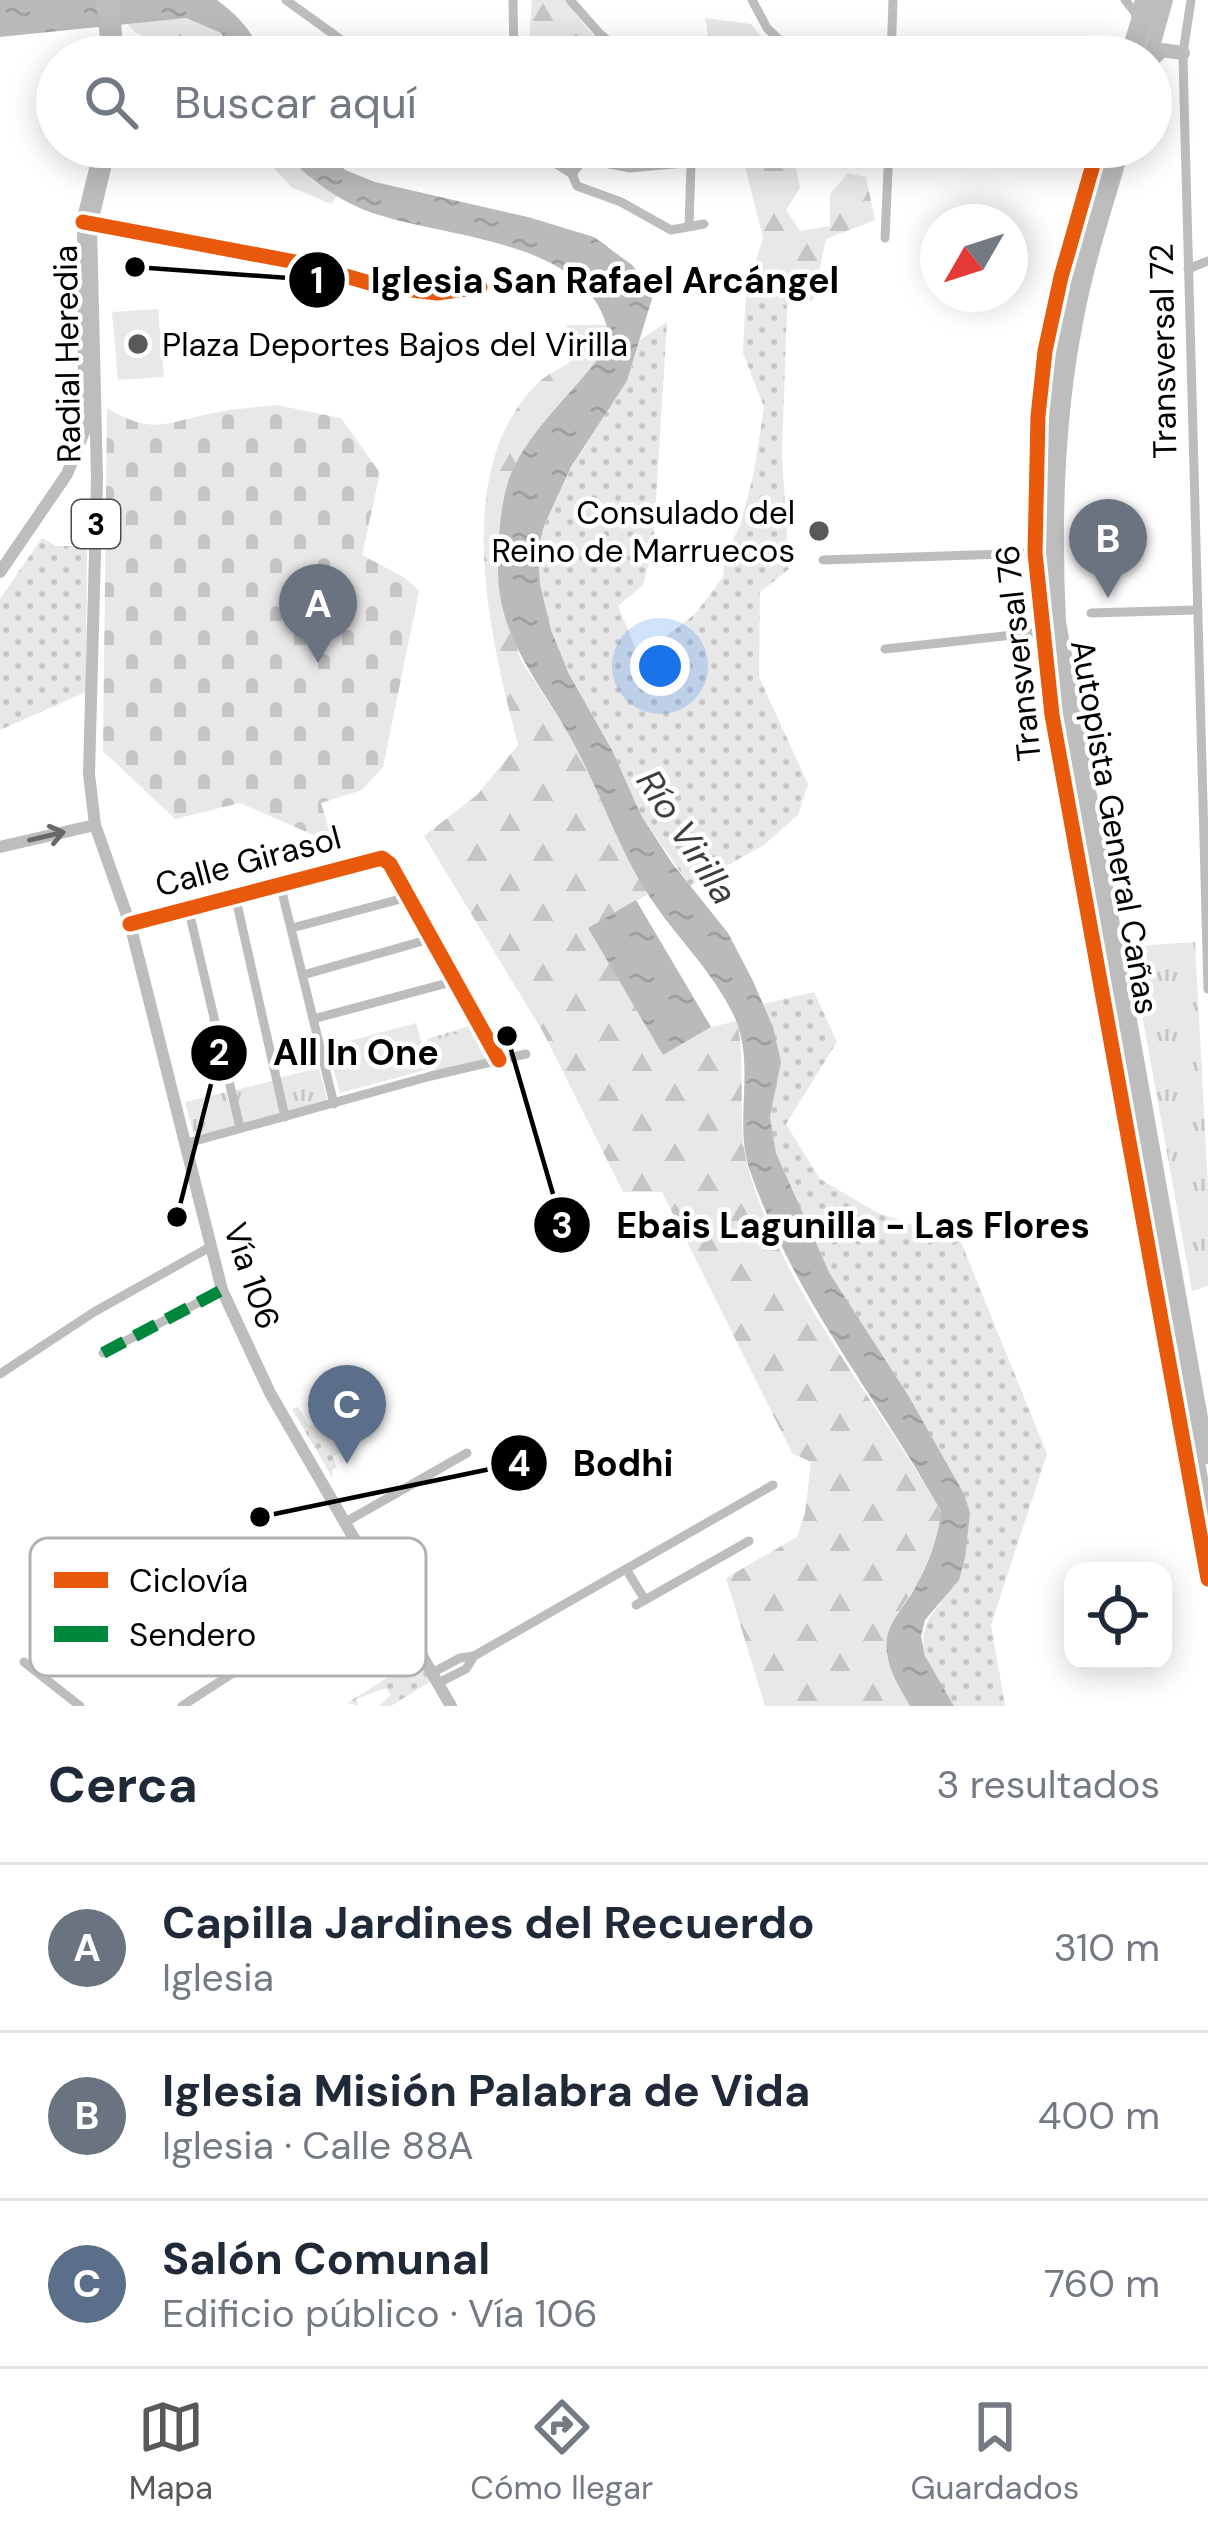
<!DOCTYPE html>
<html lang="es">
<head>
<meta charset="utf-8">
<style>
	:root { --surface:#fff; --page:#f6f6f7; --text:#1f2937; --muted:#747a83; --line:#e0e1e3; --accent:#595959 }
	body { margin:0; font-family:"DM Sans",sans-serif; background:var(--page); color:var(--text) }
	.controls { position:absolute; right:36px; bottom:36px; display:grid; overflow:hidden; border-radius:24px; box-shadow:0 6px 30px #0003 }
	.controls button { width:108px; height:108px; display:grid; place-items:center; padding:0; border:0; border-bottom:3px solid var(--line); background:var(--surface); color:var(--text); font:60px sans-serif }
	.compass { position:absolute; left:920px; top:204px; width:108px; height:108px; border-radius:50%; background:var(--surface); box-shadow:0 6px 30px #0003; rotate:231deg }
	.you { position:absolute; left:660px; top:666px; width:42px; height:42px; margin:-30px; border:9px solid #fff; border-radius:50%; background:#1a73e8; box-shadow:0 0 0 18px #1a73e833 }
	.badge { display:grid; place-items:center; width:78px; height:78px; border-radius:50%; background:var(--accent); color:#fff; font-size:39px; font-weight:700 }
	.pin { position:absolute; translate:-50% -99px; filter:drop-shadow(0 3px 6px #0008) }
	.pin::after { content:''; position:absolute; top:63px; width:42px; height:36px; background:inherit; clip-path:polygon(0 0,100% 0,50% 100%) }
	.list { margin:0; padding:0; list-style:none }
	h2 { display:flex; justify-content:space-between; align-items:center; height:156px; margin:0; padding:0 48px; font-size:51px }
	h2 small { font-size:39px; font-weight:400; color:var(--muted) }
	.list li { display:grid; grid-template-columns:78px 1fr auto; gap:36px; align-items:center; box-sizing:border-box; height:168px; padding:0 48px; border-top:3px solid var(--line) }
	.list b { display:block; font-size:45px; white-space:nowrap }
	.list p { margin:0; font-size:39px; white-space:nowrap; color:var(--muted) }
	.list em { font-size:39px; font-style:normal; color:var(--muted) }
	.icon { flex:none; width:66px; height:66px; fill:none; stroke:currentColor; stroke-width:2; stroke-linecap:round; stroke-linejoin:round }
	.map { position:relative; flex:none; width:1208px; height:1706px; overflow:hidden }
	.search { position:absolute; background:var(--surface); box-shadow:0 6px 30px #0003; left:36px; right:36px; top:36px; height:132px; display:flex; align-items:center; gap:30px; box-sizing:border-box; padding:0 42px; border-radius:66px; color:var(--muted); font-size:45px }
	.sheet { height:660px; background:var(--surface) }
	nav { display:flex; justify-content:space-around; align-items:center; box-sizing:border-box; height:168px; border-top:3px solid var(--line); background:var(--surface); font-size:33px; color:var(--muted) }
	nav a { display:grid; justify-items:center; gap:6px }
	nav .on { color:var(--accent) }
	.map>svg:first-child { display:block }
	.grass { fill:url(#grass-dots) }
	.forest { fill:url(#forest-firs) }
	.cemetery { fill:url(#cemetery-stones) }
	.park { fill:url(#park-tufts) }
	.pitch { fill:#e8e8e8 }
	.water { fill:url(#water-ripples) }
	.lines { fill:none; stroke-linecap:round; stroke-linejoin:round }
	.minor { stroke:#bdbdbd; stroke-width:9 }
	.major { stroke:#bdbdbd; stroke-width:12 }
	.highway { stroke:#bdbdbd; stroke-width:14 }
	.quiet { stroke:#00873e; stroke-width:12; stroke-dasharray:24 12; stroke-linecap:butt }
	.cycleway-casing { stroke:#fff; stroke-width:22 }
	.cycleway { stroke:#e8590c; stroke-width:15 }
	.oneway { stroke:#686868 }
	.poi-dot { fill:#595959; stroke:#fff; stroke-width:4.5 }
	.labels { text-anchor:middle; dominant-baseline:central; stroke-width:9; stroke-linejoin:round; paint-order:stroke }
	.shield { fill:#fff; stroke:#4c4c4c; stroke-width:3 }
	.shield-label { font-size:30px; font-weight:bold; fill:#000 }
	.poi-label { font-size:33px; fill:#000; stroke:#fff; text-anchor:start }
	.street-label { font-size:33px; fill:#000; stroke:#fff }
	.water-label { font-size:36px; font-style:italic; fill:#3d3d3d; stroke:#fff }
	.key { fill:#fff; stroke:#b2b2b2; stroke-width:3 }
	.key-label { font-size:33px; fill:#000 }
	.leader { fill:none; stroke:#000; stroke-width:4.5 }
	.callout-dot { fill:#000; stroke:#fff; stroke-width:4.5 }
	.mark-label { font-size:36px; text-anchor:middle; font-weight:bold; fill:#fff }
	.callout-label { font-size:36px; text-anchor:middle; font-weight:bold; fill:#000; stroke:#fff; stroke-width:9; stroke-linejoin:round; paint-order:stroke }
</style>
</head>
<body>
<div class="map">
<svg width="1208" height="1706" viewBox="0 0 1208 1706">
	<defs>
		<pattern id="grass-dots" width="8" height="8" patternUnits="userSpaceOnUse" patternTransform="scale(3)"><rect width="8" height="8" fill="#e8e8e8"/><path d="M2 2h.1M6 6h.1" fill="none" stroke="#c5c5c5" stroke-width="1.8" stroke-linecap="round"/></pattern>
		<pattern id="forest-firs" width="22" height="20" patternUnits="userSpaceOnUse" patternTransform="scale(3)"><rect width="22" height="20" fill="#e8e8e8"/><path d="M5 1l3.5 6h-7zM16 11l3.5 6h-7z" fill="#c5c5c5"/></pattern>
		<pattern id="cemetery-stones" width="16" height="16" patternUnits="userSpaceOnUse" patternTransform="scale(3)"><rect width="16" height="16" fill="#e8e8e8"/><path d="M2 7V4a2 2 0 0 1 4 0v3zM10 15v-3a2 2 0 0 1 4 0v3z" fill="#c5c5c5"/></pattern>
		<pattern id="park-tufts" width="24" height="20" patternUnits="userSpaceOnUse" patternTransform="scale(3)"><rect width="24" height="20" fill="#e8e8e8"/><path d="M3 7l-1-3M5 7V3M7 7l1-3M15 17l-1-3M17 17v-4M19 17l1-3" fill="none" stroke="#c5c5c5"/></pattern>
		<pattern id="water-ripples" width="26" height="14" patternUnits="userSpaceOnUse" patternTransform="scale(3)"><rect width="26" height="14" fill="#bababa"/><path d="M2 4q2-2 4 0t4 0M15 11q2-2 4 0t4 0" fill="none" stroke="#9e9e9e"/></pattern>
	</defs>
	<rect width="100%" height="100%" fill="#fff"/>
	<!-- grass -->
	<g class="grass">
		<polygon points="746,291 787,305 782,456 789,569 760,592 759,677 808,784 798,815 764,845 690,886 641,815 613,752 569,674 551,630 540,584 538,550 544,526 571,468 627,381 640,340 667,322 653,548 643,585 618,606 639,657 695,614 723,577 725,556 741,523 754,472 764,407 743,353"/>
		<polygon points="42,538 56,546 87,546 86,692 0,730 0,599"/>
		<path d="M814 992 837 1042 786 1124 820 1179 876 1212 961 1242 1047 1454 991 1625 1005 1706H954C931 1668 905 1642 941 1603L908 1395 830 1274 776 1153 770 1117 781 1062 763 1004Z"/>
		<polygon points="331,1404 323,1430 344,1438 350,1411 366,1439 333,1456 337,1467 332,1470 333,1479 292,1409 298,1407 309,1426 327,1417 323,1409"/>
		<polygon points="417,1659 431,1681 391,1706 379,1706 391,1695 386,1688 356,1699 359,1706 347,1703"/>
	</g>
	<!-- forest -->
	<g class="forest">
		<polygon points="532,0 565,0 589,31 620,57 528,57"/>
		<polygon points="186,18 221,33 238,57 186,57 135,32 126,22"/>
		<polygon points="705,18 751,24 777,57 712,57"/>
		<polygon points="255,147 282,147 314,182 337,196 331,204 291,187"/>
		<polygon points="709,147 815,147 816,152 796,168 800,188 786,210 800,231 830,226 830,194 848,173 866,177 875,220 826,239 813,300 787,305 746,291 763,238 745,166"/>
		<path d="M567 325H607L610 342 590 373 514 466 505 506 498 578 520 659 573 740 648 894 589 928 663 1055 711 1027 737 1021C747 1069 736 1123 748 1168 784 1294 877 1399 941 1512 938 1538 929 1560 917 1584 904 1607 883 1625 887 1653 889 1672 901 1690 910 1706H765L726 1578 797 1537 805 1513 811 1462 792 1453 662 1192H623L543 1032 424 836 477 795 518 745C491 639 448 471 538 383 546 375 559 369 569 363Z"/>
	</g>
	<!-- cemetery -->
	<path class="cemetery" d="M277 405 341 418 380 473 362 555 405 578 419 591 383 767 362 790 321 803 334 844 240 803 175 819 103 751 107 408C156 438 169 420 219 412 238 408 258 407 277 405Z"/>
	<!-- park -->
	<g class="park">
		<polygon points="1195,942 1208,1187 1208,1286 1192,1291 1134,970 1135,946"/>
		<polygon points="476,1024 491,1054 489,1058 436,1071 427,1039"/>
		<polygon points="319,1068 328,1103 286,1113 278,1078"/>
		<polygon points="272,1081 281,1116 240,1126 231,1091"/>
		<polygon points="226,1092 235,1126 194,1136 185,1102"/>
	</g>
	<!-- pitch -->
	<g class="pitch">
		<polygon points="158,309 164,377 118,380 112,312"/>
		<polygon points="416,1023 429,1069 340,1093 327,1047"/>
		<polygon points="459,1033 464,1051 434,1060 429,1042"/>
	</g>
	<!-- water -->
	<g class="water">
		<path d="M0 0H217C239 16 252 32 264 57H238L221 33 186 18 0 37Z"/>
		<path d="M282 147H323L345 170 375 182 528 217 594 237 632 265 654 292 627 381 571 467 544 526 538 550 540 584 551 630 569 674 613 752 641 815 672 863 728 933 753 981 773 1027 781 1062 770 1117 776 1153 830 1274 908 1395 964 1494 970 1513 965 1558 959 1580 925 1620 921 1636 925 1656 954 1706H910C901 1690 889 1672 887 1653 883 1628 900 1612 912 1593 927 1567 938 1541 941 1511 877 1397 793 1296 750 1171 733 1123 756 1066 735 1018 713 970 673 935 646 891 617 845 600 792 574 744 544 687 499 642 498 572 498 540 500 493 515 465 538 420 582 385 610 342 597 234 440 241 362 209 330 195 302 175 282 147Z"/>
		<polygon points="636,900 711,1027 663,1055 588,928"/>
	</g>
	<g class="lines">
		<!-- minor -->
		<g class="minor">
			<polyline points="286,0 365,57"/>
			<polyline points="513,0 514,57"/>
			<polyline points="570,0 599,33 628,57"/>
			<polyline points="752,0 767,28 797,57"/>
			<polyline points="1191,0 1183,53 1184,98 1208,989"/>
			<polyline points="891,57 893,0"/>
			<polyline points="1124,57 1137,15 1125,0"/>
			<polyline points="530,147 572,174 577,186 621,202 671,230 704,224"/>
			<polyline points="1098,147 1061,277 1045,351 1038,416 1035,553 1052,715 1208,1579"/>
			<polyline points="572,174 584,159 630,168 728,159"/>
			<path d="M86 222C159 231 235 248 307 265 376 281 406 298 480 287"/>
			<polyline points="689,225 691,165"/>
			<polyline points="885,238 889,147"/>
			<polyline points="1188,269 1208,261"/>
			<polyline points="823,560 1035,553"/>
			<polyline points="1091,613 1195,610"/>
			<polyline points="885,649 1041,632"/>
			<polyline points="280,884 334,1104"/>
			<polyline points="235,895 285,1117"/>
			<polyline points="188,907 240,1128"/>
			<polyline points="130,924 382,858 390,864 499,1060"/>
			<polyline points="292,928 408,897"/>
			<polyline points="303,975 430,939"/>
			<polyline points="313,1019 455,981"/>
			<polyline points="184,1144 431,1076 526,1054"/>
			<polyline points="103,1353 222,1290"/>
			<polyline points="0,1374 94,1312 210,1247"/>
			<polyline points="344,1523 467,1453"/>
			<polyline points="626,1569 645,1600"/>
			<polyline points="636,1605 749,1541"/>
			<polyline points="24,1662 80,1706"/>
			<polyline points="432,1673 460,1658 474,1656 773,1485"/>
			<polyline points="438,1683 466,1669 474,1656"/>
			<polyline points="182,1706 378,1579"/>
		</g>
		<!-- major -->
		<g class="major">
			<polyline points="102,0 108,57"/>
			<polyline points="113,0 118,57"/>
			<polyline points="1137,15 1141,0"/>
			<polyline points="110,147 91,227 97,479 89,774 95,825 130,924 222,1290 270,1393 451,1706"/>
			<polyline points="0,572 67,474 84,432 83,218 97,161"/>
			<polyline points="0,847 95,825"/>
		</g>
		<!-- highway -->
		<g class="highway">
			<polyline points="1135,57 1152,0"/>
			<polyline points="1150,57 1166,0"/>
			<polyline points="1151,62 1162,50 1183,53"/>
			<path d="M1110 147C1089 221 1066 296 1056 373 1040 487 1047 601 1063 715L1208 1517"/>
			<path d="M1123 147C1107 203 1088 259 1077 317 1057 416 1054 521 1059 622L1208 1457"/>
		</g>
		<!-- quiet -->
		<polyline class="quiet" points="103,1353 222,1290"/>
		<defs>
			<g id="cycleway">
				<polyline points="1098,147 1061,277 1045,351 1038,416 1035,553 1052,715 1208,1579"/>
				<polyline points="83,222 301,263 380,286 437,293 480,287"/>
				<polyline points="130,924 382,858 390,864 499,1060"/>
			</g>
		</defs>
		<!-- cycleway casing -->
		<use href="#cycleway" class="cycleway-casing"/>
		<!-- cycleway -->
		<use href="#cycleway" class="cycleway"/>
	</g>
	<!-- one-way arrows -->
	<defs><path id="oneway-shaft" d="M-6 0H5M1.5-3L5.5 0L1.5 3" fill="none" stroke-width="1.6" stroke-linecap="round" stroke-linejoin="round" transform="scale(3)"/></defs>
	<use class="oneway" href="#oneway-shaft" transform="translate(47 836) rotate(-13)"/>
	<!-- markers -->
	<g class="poi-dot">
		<circle cx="138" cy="344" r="12"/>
		<circle cx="819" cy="531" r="12"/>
	</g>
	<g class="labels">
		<!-- shield labels -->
		<rect class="shield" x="72" y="500" width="48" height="48" rx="9"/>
		<g class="shield-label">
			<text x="96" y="524">3</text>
		</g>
		<!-- poi labels -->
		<g class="poi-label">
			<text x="162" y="344">Plaza Deportes Bajos del Virilla</text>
			<text x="795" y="512" text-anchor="end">Consulado del<tspan x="795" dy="38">Reino de Marruecos</tspan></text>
		</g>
		<!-- street labels -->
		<g class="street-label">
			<text transform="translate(1163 351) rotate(-91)">Transversal 72</text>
			<text transform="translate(67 354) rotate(-91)">Radial Heredia</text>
			<text transform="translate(1018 653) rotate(-96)">Transversal 76</text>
			<text transform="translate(1115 827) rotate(80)">Autopista General Cañas</text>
			<text transform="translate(248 861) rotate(-15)">Calle Girasol</text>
			<text transform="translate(252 1276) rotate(71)">Vía 106</text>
		</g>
		<!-- water labels -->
		<g class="water-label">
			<text transform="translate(687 837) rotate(57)">Río Virilla</text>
		</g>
	</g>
	<!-- legend -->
	<rect x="30" y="1538" width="396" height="138" rx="18" class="key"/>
	<rect x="54" y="1572" width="54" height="16" fill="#e8590c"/>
	<rect x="54" y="1626" width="54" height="16" fill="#00873e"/>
	<g class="key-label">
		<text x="129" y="1592">Ciclovía</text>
		<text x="129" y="1646">Sendero</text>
	</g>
	<!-- callouts -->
	<path class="leader" d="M135 267L317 280M177 1217L219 1053M507 1036L562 1225M260 1517L519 1463"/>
	<g class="callout-dot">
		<circle cx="135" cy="267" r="12"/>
		<circle cx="177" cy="1217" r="12"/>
		<circle cx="507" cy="1036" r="12"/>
		<circle cx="260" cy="1517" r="12"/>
		<circle cx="317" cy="280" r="30"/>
		<circle cx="219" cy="1053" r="30"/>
		<circle cx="562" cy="1225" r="30"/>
		<circle cx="519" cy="1463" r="30"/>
	</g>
	<g class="mark-label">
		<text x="317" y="293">1</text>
		<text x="219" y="1065">2</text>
		<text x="562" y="1238">3</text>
		<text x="519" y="1476">4</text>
	</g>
	<g class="callout-label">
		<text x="605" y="293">Iglesia San Rafael Arcángel</text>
		<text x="356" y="1065">All In One</text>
		<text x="853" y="1238">Ebais Lagunilla - Las Flores</text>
		<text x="623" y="1476">Bodhi</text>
	</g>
</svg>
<div class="controls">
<button><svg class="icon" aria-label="locate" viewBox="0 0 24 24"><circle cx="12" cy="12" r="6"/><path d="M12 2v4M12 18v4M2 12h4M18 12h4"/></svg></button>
</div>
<svg class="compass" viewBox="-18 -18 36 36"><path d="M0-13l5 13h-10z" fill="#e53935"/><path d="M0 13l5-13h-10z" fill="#747a83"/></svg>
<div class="you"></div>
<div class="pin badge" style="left:318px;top:663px;background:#6b7280">A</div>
<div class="pin badge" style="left:1108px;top:598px;background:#6b7280">B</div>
<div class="pin badge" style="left:347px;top:1464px;background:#5c6f8a">C</div>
<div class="search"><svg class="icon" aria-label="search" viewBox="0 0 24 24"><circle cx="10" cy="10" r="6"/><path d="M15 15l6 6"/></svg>Buscar aquí</div>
</div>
<section class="sheet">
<h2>Cerca<small>3 resultados</small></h2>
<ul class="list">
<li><span class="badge" style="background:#6b7280">A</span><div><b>Capilla Jardines del Recuerdo</b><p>Iglesia</p></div><em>310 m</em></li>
<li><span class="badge" style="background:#6b7280">B</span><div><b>Iglesia Misión Palabra de Vida</b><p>Iglesia · Calle 88A</p></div><em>400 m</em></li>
<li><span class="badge" style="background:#5c6f8a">C</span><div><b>Salón Comunal</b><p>Edificio público · Vía 106</p></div><em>760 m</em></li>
</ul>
</section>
<nav>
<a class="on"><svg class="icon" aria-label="map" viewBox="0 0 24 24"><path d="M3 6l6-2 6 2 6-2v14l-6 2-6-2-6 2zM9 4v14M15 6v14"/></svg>Mapa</a>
<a><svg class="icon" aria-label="directions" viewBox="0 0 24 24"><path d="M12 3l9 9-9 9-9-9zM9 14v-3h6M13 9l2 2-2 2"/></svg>Cómo llegar</a>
<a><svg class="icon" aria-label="saved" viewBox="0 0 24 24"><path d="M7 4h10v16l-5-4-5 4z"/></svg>Guardados</a>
</nav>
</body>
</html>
